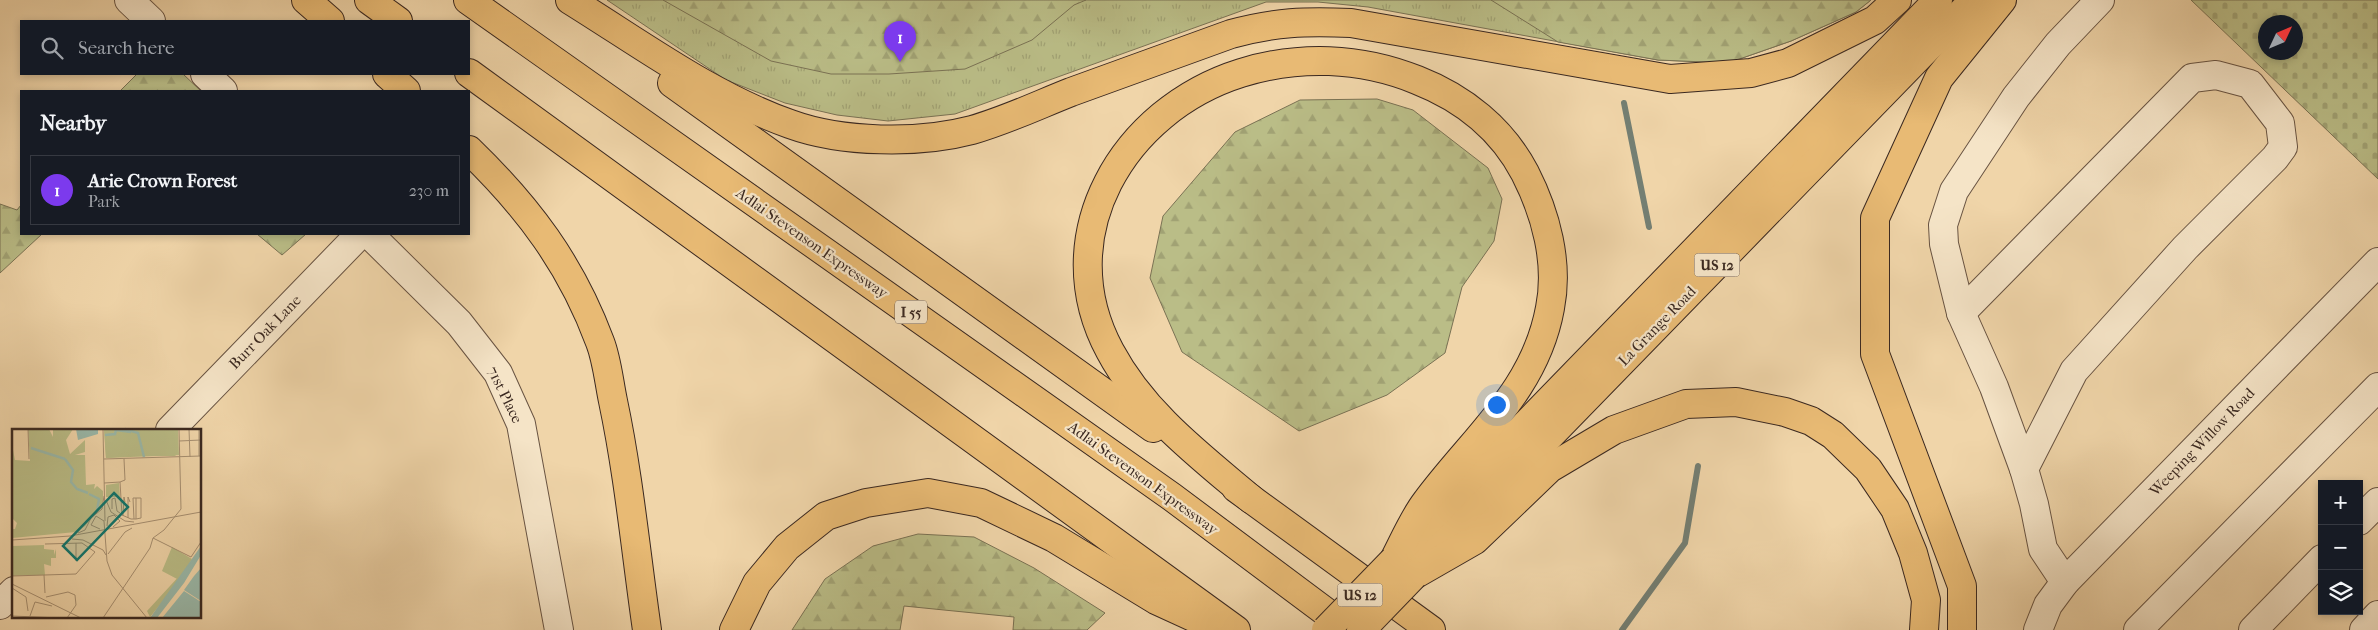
<!DOCTYPE html>
<html lang="en">
<head>
<meta charset="utf-8">
<style>
	:root { --surface:#171b24; --page:#20242c; --text:#f1f3f6; --muted:#9ea1a6; --line:#363941; --accent:#7c3aed }
	body { margin:0; font-family:"IM FELL French Canon",serif; background:var(--page); color:var(--text) }
	.controls { position:absolute; right:15px; bottom:15px; display:grid; overflow:hidden; border-radius:0px; box-shadow:0 2px 8px #0003 }
	.controls button { width:45px; height:45px; display:grid; place-items:center; padding:0; border:0; border-bottom:1px solid var(--line); background:var(--surface); color:var(--text); font:25px sans-serif }
	.compass { position:absolute; left:2258px; top:15px; width:45px; height:45px; border-radius:50%; background:var(--surface); box-shadow:0 2px 8px #0003; rotate:46deg }
	.you { position:absolute; left:1496px; top:404px; width:18px; height:18px; margin:-12px; border:4px solid #fff; border-radius:50%; background:#1a73e8; box-shadow:0 0 0 8px #1a73e833 }
	.badge { display:grid; place-items:center; width:32px; height:32px; border-radius:50%; background:var(--accent); color:#fff; font-size:16px; font-weight:700 }
	.pin { position:absolute; translate:-50% -41px; filter:drop-shadow(0 1px 2px #0008) }
	.pin::after { content:''; position:absolute; top:26px; width:18px; height:15px; background:inherit; clip-path:polygon(0 0,100% 0,50% 100%) }
	.list { margin:0; padding:0; list-style:none }
	h2 { display:flex; justify-content:space-between; align-items:center; height:65px; margin:0; padding:0 20px; font-size:21px }
	h2 small { font-size:16px; font-weight:400; color:var(--muted) }
	.list li { display:grid; grid-template-columns:32px 1fr auto; gap:15px; align-items:center; box-sizing:border-box; height:70px; margin:0 10px 10px; padding:0 10px; border:1px solid var(--line); border-radius:0px }
	.list b { display:block; font-size:19px; white-space:nowrap }
	.list p { margin:0; font-size:16px; white-space:nowrap; color:var(--muted) }
	.list em { font-size:16px; font-style:normal; color:var(--muted) }
	.icon { flex:none; width:28px; height:28px; fill:none; stroke:currentColor; stroke-width:2; stroke-linecap:round; stroke-linejoin:round }
	.map { position:relative; flex:none; width:2378px; height:630px; overflow:hidden }
	.search { position:absolute; background:var(--surface); box-shadow:0 2px 8px #0003; left:20px; top:20px; width:450px; height:55px; display:flex; align-items:center; gap:12px; box-sizing:border-box; padding:0 18px; border-radius:0px; color:var(--muted); font-size:19px }
	.panel { position:absolute; background:var(--surface); box-shadow:0 2px 8px #0003; left:20px; top:90px; width:450px; height:145px; border-radius:0px }
	.map>svg:first-child { display:block }
	.grass { fill:url(#grass-tufts); stroke:#7a7254 }
	.forest { fill:url(#forest-firs); stroke:#7a7254 }
	.cemetery { fill:url(#cemetery-stones); stroke:#7a7254; fill-rule:evenodd }
	.lines { fill:none; stroke-linecap:round; stroke-linejoin:round }
	.stream { stroke:#747f73; stroke-width:6 }
	.minor-casing { stroke:#685342; stroke-width:30 }
	.major-casing { stroke:#3a2820; stroke-width:30 }
	.highway-casing { stroke:#3a2820; stroke-width:30 }
	.minor { stroke:#f5e4c7; stroke-width:28 }
	.major { stroke:#e8ba74; stroke-width:28 }
	.highway { stroke:#e8ba74; stroke-width:28 }
	.highway-bridge-casing { stroke:#3a2820; stroke-width:30; stroke-linecap:butt }
	.highway-bridge { stroke:#e8ba74; stroke-width:28 }
	.labels { text-anchor:middle; dominant-baseline:central; stroke-width:4.5; stroke-linejoin:round; paint-order:stroke }
	.shield { fill:#f5e4c7; stroke:#726052; stroke-width:1 }
	.shield-label { font-size:14px; font-weight:bold; fill:#3a2820 }
	.street-label { font-size:15px; fill:#3a2820; stroke:#f5e4c7 }
	.inset-river { fill:none; stroke:#9ab9aa; stroke-width:2.5 }
	.inset-road { fill:none; stroke:#a79072; stroke-width:1 }
	.view { fill:#0f766e; fill-opacity:0.15; stroke:#0f766e; stroke-width:2.5 }
	.inset-edge { fill:none; stroke:#3a2820; stroke-width:2.5 }
</style>
</head>
<body>
<div class="map">
<svg width="2378" height="630" viewBox="0 0 2378 630">
	<defs>
		<pattern id="grass-tufts" width="24" height="20" patternUnits="userSpaceOnUse" patternTransform="scale(1.25)"><rect width="24" height="20" fill="#babd87"/><path d="M3 7l-1-3M5 7V3M7 7l1-3M15 17l-1-3M17 17v-4M19 17l1-3" fill="none" stroke="#a1a274"/></pattern>
		<pattern id="forest-firs" width="22" height="20" patternUnits="userSpaceOnUse" patternTransform="scale(1.25)"><rect width="22" height="20" fill="#babd87"/><path d="M5 1l3.5 6h-7zM16 11l3.5 6h-7z" fill="#a1a274"/></pattern>
		<pattern id="cemetery-stones" width="16" height="16" patternUnits="userSpaceOnUse" patternTransform="scale(1.25)"><rect width="16" height="16" fill="#babd87"/><path d="M2 7V4a2 2 0 0 1 4 0v3zM10 15v-3a2 2 0 0 1 4 0v3z" fill="#a1a274"/></pattern>
	</defs>
	<rect width="100%" height="100%" fill="#f0d5a9"/>
	<filter id="stains"><feTurbulence type="fractalNoise" baseFrequency=".004" numOctaves="4"/><feColorMatrix values="0 0 0 0 .2 0 0 0 0 .09 0 0 0 0 .02 0 0 0 .5 -.17"/></filter>
	<radialGradient id="worn" r=".72"><stop offset=".6" stop-color="#630" stop-opacity="0"/><stop offset="1" stop-color="#630" stop-opacity=".3"/></radialGradient>
	<!-- grass -->
	<polygon class="grass" points="607,0 1871,0 1856,12 1791,41 1728,63 1658,60 1368,7 1318,2 1266,2 955,114 888,121 837,115 785,103 726,80"/>
	<!-- forest -->
	<g class="forest">
		<polygon points="663,0 1086,0 1074,5 1032,40 965,69 889,74 831,74 771,61"/>
		<polygon points="1491,0 1871,0 1856,12 1791,41 1728,63 1658,60 1558,42"/>
		<polygon points="137,74 183,74 201,91 120,91"/>
		<polygon points="1377,99 1413,110 1488,168 1502,199 1494,241 1462,287 1445,353 1387,395 1299,431 1182,352 1150,278 1163,216 1235,132 1300,100"/>
		<polygon points="0,204 17,210 21,205 21,234 42,234 0,273"/>
		<polygon points="257,234 306,234 282,255"/>
		<polygon points="918,534 974,537 1034,568 1105,613 1087,630 1013,630 1014,617 904,606 900,630 792,630 825,579 873,546"/>
	</g>
	<!-- cemetery -->
	<path class="cemetery" d="M2191 0H2378V179ZM2266 22H2296V52H2266Z"/>
	<g class="lines">
		<!-- stream -->
		<g class="stream">
			<polyline points="1624,103 1649,227"/>
			<polyline points="1622,630 1685,543 1698,466"/>
		</g>
		<defs>
			<g id="minor">
				<polyline points="129,0 151,21"/>
				<polyline points="205,74 223,91"/>
				<polyline points="369,234 459,323 498,373 521,424 559,630"/>
				<polyline points="1961,313 2192,78 2216,75 2250,84 2280,123 2283,147 2275,158 2185,248 2074,371 2024,469 2034,504 2043,549 2065,582"/>
				<polyline points="170,430 360,234"/>
				<polyline points="2024,469 1994,387 1961,313 1944,244 1943,225 1954,191 2016,97 2058,44 2100,0"/>
				<polyline points="2359,521 2378,502"/>
				<polyline points="0,605 14,591"/>
				<polyline points="2038,630 2048,605 2065,582 2378,262"/>
				<polyline points="2138,630 2378,387"/>
				<polyline points="2253,630 2322,559"/>
				<polyline points="2364,630 2378,615"/>
			</g>
			<g id="major">
				<polyline points="1401,553 1938,0"/>
				<polyline points="1424,565 1974,0"/>
			</g>
			<g id="highway">
				<polyline points="306,0 330,21"/>
				<polyline points="369,0 398,21"/>
				<polyline points="468,0 1172,497 1350,630"/>
				<path d="M570 0C641 44 711 96 790 124 842 143 919 144 972 130 1007 120 1038 105 1071 92 1124 73 1178 53 1231 34 1275 22 1305 21 1351 23L1670 79 1751 73 1788 63 1875 20 1897 0"/>
				<polyline points="469,73 1236,630"/>
				<polyline points="387,74 406,91"/>
				<polyline points="672,83 1153,428"/>
				<path d="M469 150C528 207 571 264 600 342 607 360 609 382 613 401 629 477 636 554 647 630"/>
				<polyline points="1236,488 1431,630"/>
				<path d="M1251 499C1199 455 1143 413 1110 351 1048 236 1123 110 1241 73 1299 55 1360 57 1417 80 1463 98 1502 129 1525 173 1546 214 1559 263 1550 308 1535 391 1473 438 1426 502 1413 519 1404 541 1394 560"/>
				<polyline points="1414,575 1475,540 1550,468 1614,430 1686,404 1736,402 1785,412 1811,421 1833,435 1868,469 1895,509 1913,553 1926,600 1924,630"/>
				<polyline points="734,630 757,583 787,547 826,516 866,503 928,493 981,503 1054,538 1156,600 1206,623"/>
				<polyline points="1962,630 1962,586 1875,354 1875,218 1939,78 2002,0"/>
			</g>
		</defs>
		<!-- minor casing -->
		<use href="#minor" class="minor-casing"/>
		<!-- major casing -->
		<use href="#major" class="major-casing"/>
		<!-- highway casing -->
		<use href="#highway" class="highway-casing"/>
		<!-- minor -->
		<use href="#minor" class="minor"/>
		<!-- major -->
		<use href="#major" class="major"/>
		<!-- highway -->
		<use href="#highway" class="highway"/>
		<defs>
			<g id="highway-bridge">
				<polyline points="1326,630 1394,560"/>
				<polyline points="1361,630 1414,575"/>
			</g>
		</defs>
		<!-- highway-bridge casing -->
		<use href="#highway-bridge" class="highway-bridge-casing"/>
		<!-- highway-bridge -->
		<use href="#highway-bridge" class="highway-bridge"/>
	</g>
	<g class="labels">
		<!-- shield labels -->
		<g class="shield">
			<rect x="1694.5" y="253.5" width="45" height="23" rx="4"/>
			<rect x="895" y="300.5" width="32" height="23" rx="4"/>
			<rect x="1337.5" y="583.5" width="45" height="23" rx="4"/>
		</g>
		<g class="shield-label">
			<text x="1717" y="265">US 12</text>
			<text x="911" y="312">I 55</text>
			<text x="1360" y="595">US 12</text>
		</g>
		<!-- street labels -->
		<g class="street-label">
			<text transform="translate(812 243) rotate(35)">Adlai Stevenson Expressway</text>
			<text transform="translate(1657 326) rotate(-46)">La Grange Road</text>
			<text transform="translate(265 332) rotate(-46)">Burr Oak Lane</text>
			<text transform="translate(505 395) rotate(64)">71st Place</text>
			<text transform="translate(2202 442) rotate(-46)">Weeping Willow Road</text>
			<text transform="translate(1143 478) rotate(36)">Adlai Stevenson Expressway</text>
		</g>
	</g>
	<!-- overview -->
	<g transform="translate(12 429)">
		<rect width="189" height="189" fill="#f0d5a9"/>
		<path d="M92 0H166L167 26 94 29ZM160 118 180 130 167 151 150 142Z" fill="#babd87"/>
		<path d="M16 0H37L41 8V0H61L54 11 58 25 73 11V23L63 26H73L74 56 83 55 82 60 85 57 91 62V76L73 97 64 103 0 109V100H3L5 94 0 89V16L3 31 18 32ZM92 0H134L135 3 141 2 151 14 156 0H166V24L163 27H122L125 22V6L109 1 106 5V25L116 23 117 27 94 29ZM32 116V120L42 121V126L44 120V129H39V137L32 135 33 146 0 147V117ZM169 145 167 152 138 188 135 182Z" fill="#babd87"/>
		<path d="M107 54 108 68H94V56Z" fill="#babd87"/>
		<path d="M64 0H86V5L66 11ZM189 117V126L172 154 145 189H138ZM189 139 188 151 189 172 172 161 182 147 185 149 182 147ZM172 162 189 173V189H150Z" fill="#9ab9aa"/>
		<path class="inset-river" d="M113 0 126 4 132 28M93 6 103 5 104 1 119 3M19 19 53 30M53 30 61 41 59 53 65 60 76 64M77 65 87 70 85 82"/>
		<path class="inset-road" d="M16 0 17 30M91 0 93 92M177 0 178 28M187 0V27M167 12 189 11M92 30 189 27M108 53 110 86 119 90H124L129 89V69H121L122 90M108 53 113 51 112 30M92 54 108 53M124 69V90M94 71 99 83 113 92 122 93M100 80V70L103 69 105 82 108 84M111 87 112 68 113 73M116 89V68L118 73M95 97 96 88 102 86 108 92 101 98M88 100 79 96 84 87 92 92 95 132 100 146 135 189M66 104 73 101 79 89 90 80 92 67M141 109 179 128 189 113M60 110 71 111 91 121 94 126M0 111 58 107 189 83M64 114V132M96 125 113 103 120 99M32 146 33 164M0 147 64 145 83 123 70 114 33 115M0 155 69 189M0 159 14 168 16 182M34 168 56 163 63 166 64 176 55 189M0 187 48 189M18 187 23 173 40 177M91 189 138 119 141 109 152 101 169 80 167 0"/>
		<path class="view" d="M102 64 116 78 65 131 51 117Z"/>
		<rect width="189" height="189" class="inset-edge"/>
	</g>
	<rect width="100%" height="100%" filter="url(#stains)"/>
	<rect width="100%" height="100%" fill="url(#worn)"/>
</svg>
<div class="controls">
<button>+</button>
<button>−</button>
<button><svg class="icon" aria-label="layers" viewBox="0 0 24 24"><path d="M12 4l9 5-9 5-9-5zM3 14l9 5 9-5"/></svg></button>
</div>
<svg class="compass" viewBox="-18 -18 36 36"><path d="M0-13l5 13h-10z" fill="#e53935"/><path d="M0 13l5-13h-10z" fill="#9ea1a6"/></svg>
<div class="you"></div>
<div class="pin badge" style="left:900px;top:62px">1</div>
<div class="search"><svg class="icon" aria-label="search" viewBox="0 0 24 24"><circle cx="10" cy="10" r="6"/><path d="M15 15l6 6"/></svg>Search here</div>
<section class="panel">
<h2>Nearby<small></small></h2>
<ul class="list">
<li><span class="badge">1</span><div><b>Arie Crown Forest</b><p>Park</p></div><em>230 m</em></li>
</ul>
</section>
</div>
</body>
</html>
